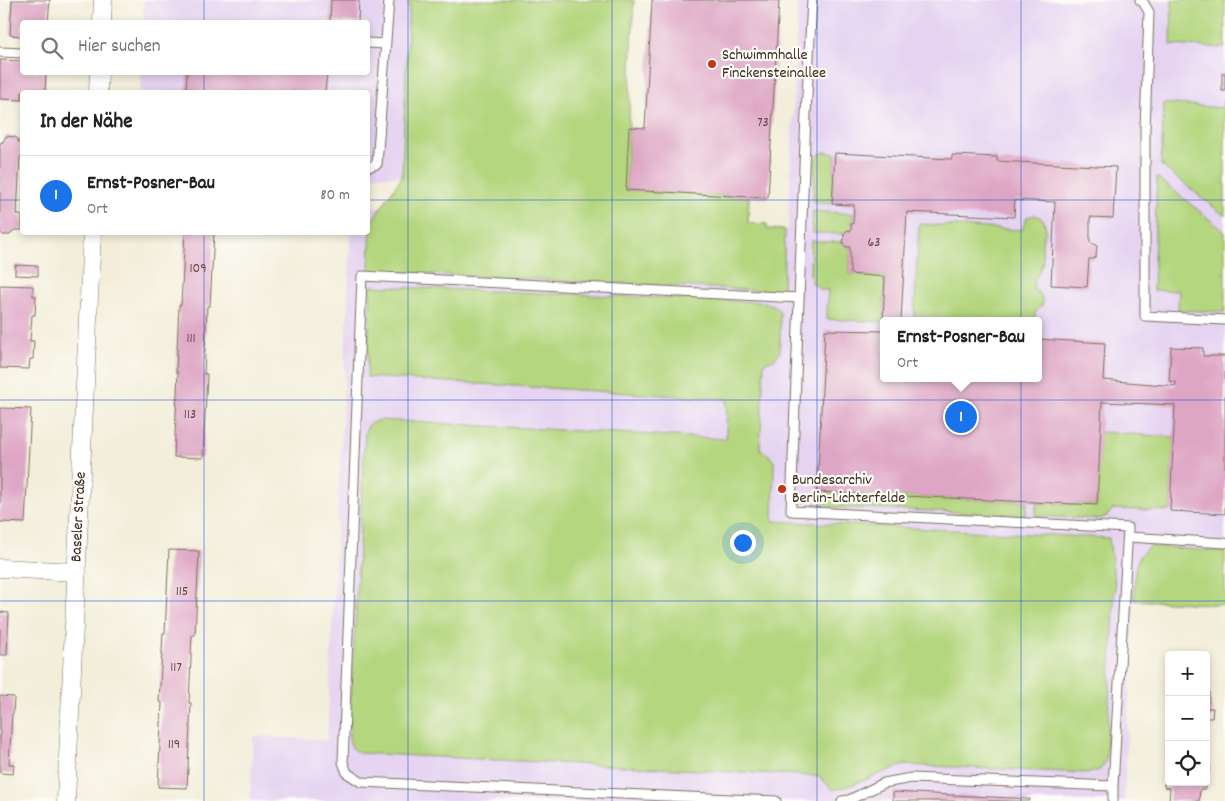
<!DOCTYPE html>
<html lang="de">
<head>
<meta charset="utf-8">
<style>
	:root { --surface:#fff; --page:#f6f6f6; --text:#222; --muted:#767676; --line:#e0e0e0; --accent:#1a73e8 }
	body { margin:0; font-family:Dekko,sans-serif; background:var(--page); color:var(--text) }
	.controls { position:absolute; right:15px; bottom:15px; display:grid; overflow:hidden; border-radius:5px; box-shadow:0 2px 8px #0003 }
	.controls button { width:45px; height:45px; display:grid; place-items:center; padding:0; border:0; border-bottom:1px solid var(--line); background:var(--surface); color:var(--text); font:25px sans-serif }
	.you { position:absolute; left:742px; top:542px; width:18px; height:18px; margin:-12px; border:4px solid #fff; border-radius:50%; background:#1a73e8; box-shadow:0 0 0 8px #1a73e833 }
	.badge { display:grid; place-items:center; width:32px; height:32px; border-radius:50%; background:var(--accent); color:#fff; font-size:16px; font-weight:700 }
	.pin { position:absolute; translate:-50% -50%; border:2px solid #fff; box-shadow:0 1px 5px #0006 }
	.popup { position:absolute; left:880px; top:317px; width:162px; height:65px; box-sizing:border-box; display:grid; place-content:center; border-radius:5px; background:var(--surface); filter:drop-shadow(0 1px 4px #0005); font-size:16px; white-space:nowrap; color:var(--muted) }
	.popup b { font-size:19px; color:var(--text) }
	.popup::after { content:''; position:absolute; left:50%; top:100%; margin-left:-10px; border:10px solid transparent; border-top-color:var(--surface) }
	.list { margin:0; padding:0; list-style:none }
	h2 { display:flex; justify-content:space-between; align-items:center; height:65px; margin:0; padding:0 20px; font-size:21px }
	h2 small { font-size:16px; font-weight:400; color:var(--muted) }
	.list li { display:grid; grid-template-columns:32px 1fr auto; gap:15px; align-items:center; box-sizing:border-box; height:80px; padding:0 20px; border-top:1px solid var(--line) }
	.list b { display:block; font-size:19px; white-space:nowrap }
	.list p { margin:0; font-size:16px; white-space:nowrap; color:var(--muted) }
	.list em { font-size:16px; font-style:normal; color:var(--muted) }
	.icon { flex:none; width:28px; height:28px; fill:none; stroke:currentColor; stroke-width:2; stroke-linecap:round; stroke-linejoin:round }
	.map { position:relative; flex:none; width:1225px; height:801px; overflow:hidden }
	.search { position:absolute; background:var(--surface); box-shadow:0 2px 8px #0003; left:20px; top:20px; width:350px; height:55px; display:flex; align-items:center; gap:12px; box-sizing:border-box; padding:0 18px; border-radius:5px; color:var(--muted); font-size:19px }
	.panel { position:absolute; background:var(--surface); box-shadow:0 2px 8px #0003; left:20px; top:90px; width:350px; height:145px; border-radius:5px }
	.map>svg:first-child { display:block }
	.built { fill:#e5d3f1; fill-rule:evenodd }
	.green { fill:#b4d67e; stroke:#78804e }
	.building { fill:#dea6c5 }
	.lines { fill:none; stroke-linecap:round; stroke-linejoin:round }
	.service-casing { stroke:#7b6f60; stroke-width:11 }
	.minor-casing { stroke:#7b6f60; stroke-width:19 }
	.service { stroke:#fff; stroke-width:9 }
	.minor { stroke:#fff; stroke-width:18 }
	.grid { fill:none; stroke:#1d4ed8; stroke-width:1; stroke-opacity:0.55 }
	.poi-dot { fill:#c8321e; stroke:#fdfcf7; stroke-width:2 }
	.labels { text-anchor:middle; dominant-baseline:central; stroke-width:4.5; stroke-linejoin:round; paint-order:stroke }
	.number-label { font-size:14px; fill:#644948 }
	.poi-label { font-size:16px; fill:#3b2a1e; stroke:#fdfcf7; text-anchor:start }
	.street-label { font-size:16px; fill:#3b2a1e; stroke:#fdfcf7 }
</style>
</head>
<body>
<div class="map">
<svg width="1225" height="801" viewBox="0 0 1225 801">
	<rect width="100%" height="100%" fill="#fdfcf7"/>
	<filter id="ink" filterUnits="userSpaceOnUse"><feTurbulence type="fractalNoise" baseFrequency=".02" numOctaves="2"/><feDisplacementMap in="SourceGraphic" scale="10" xChannelSelector="R" yChannelSelector="G"/><feConvolveMatrix kernelMatrix="1 2 1 2 8 2 1 2 1" color-interpolation-filters="sRGB"/></filter>
	<filter id="wash" filterUnits="userSpaceOnUse"><feTurbulence type="fractalNoise" baseFrequency=".0096" numOctaves="4" result="noise"/><feDisplacementMap in="SourceGraphic" scale="20" xChannelSelector="R" yChannelSelector="G"/><feGaussianBlur stdDeviation="1.12" result="paint"/><feColorMatrix in="noise" values="0 0 0 0 0 0 0 0 0 0 0 0 0 0 0 0 0 1.4 0 .05"/><feComposite in="paint" operator="in"/></filter>
	<g filter="url(#wash)">
		<rect width="100%" height="100%" fill="#f3eeda"/>
		<!-- built -->
		<g class="built">
			<polygon points="144,0 409,0 402,177 368,175 368,92 140,92 141,73 368,72 368,22 143,22"/>
			<path d="M798 0H1225V604L1134 601 1124 801H250L253 736 327 740 351 233 368 232V207L788 230ZM884 321H1038V378H884Z"/>
		</g>
		<!-- green -->
		<g class="green">
			<polygon points="409,0 634,0 626,190 749,197 748,223 767,224 767,229 785,230 783,288 775,291 369,271 371,222 402,177"/>
			<polygon points="1172,0 1225,0 1225,48 1171,45"/>
			<polygon points="1223,101 1225,101 1225,216 1161,165 1164,103 1222,108"/>
			<polygon points="824,152 835,153 832,204 813,202 815,162 817,156"/>
			<polygon points="1157,177 1225,232 1225,312 1178,310 1179,291 1153,290"/>
			<polygon points="813,211 853,214 851,231 847,231 844,234 812,233"/>
			<path d="M1035 215 1043 219C1048 232 1045 231 1042 242 1041 251 1045 259 1041 267 1037 278 1034 274 1033 289 1040 293 1042 295 1043 304L1035 313V321H914L919 224 1022 230 1027 217Z"/>
			<polygon points="811,241 844,242 846,247 850,247 850,274 885,277 883,322 827,319 828,290 821,290 811,282 810,275"/>
			<path d="M371 286 761 302 773 305 780 311V352L774 359 764 363 760 450 768 454 774 462 773 521 1109 538 1115 586 1106 760C1102 770 1098 772 1088 773L905 765C880 772 858 785 833 790L819 776 358 753 352 748 349 739 365 433 369 424 379 420 726 439 727 399 367 377Z"/>
			<polygon points="1100,432 1174,437 1170,511 1113,509 1107,516 1099,519 1036,516 1036,503 1097,505"/>
			<path d="M817 492 1027 502 1026 515 833 507C825 504 818 502 817 492Z"/>
			<polygon points="1150,546 1225,552 1225,605 1134,600 1135,569 1140,555"/>
		</g>
		<g id="blocks">
			<!-- building -->
			<g class="building">
				<polygon points="12,0 50,0 48,22 22,22 22,36 10,35"/>
				<polygon points="331,0 359,0 358,22 330,22"/>
				<polygon points="652,0 779,0 768,198 626,190 629,127 645,128"/>
				<polygon points="0,60 22,61 22,72 46,72 45,92 22,92 22,100 0,99"/>
				<polygon points="187,72 327,72 325,92 186,92"/>
				<rect x="1222" y="73" width="3" height="18"/>
				<polygon points="6,136 15,137 18,139 18,142 22,144 22,156 20,157 17,214 22,216 22,230 14,230 10,235 3,235 0,232 0,145 1,142 3,142"/>
				<polygon points="835,153 952,159 952,155 997,157 997,161 1116,167 1113,218 1090,217 1090,243 1094,244 1097,246 1096,257 1093,259 1089,259 1087,287 1051,285 1055,202 1015,200 1014,217 907,212 901,321 883,321 885,277 850,274 850,247 846,247 843,244 844,234 847,230 851,231 851,224 853,224 854,205 832,204"/>
				<polygon points="185,232 214,232 210,306 207,306 204,374 207,374 203,458 174,457 178,372 176,372 179,305 181,305"/>
				<polygon points="15,265 38,266 38,276 15,275"/>
				<polygon points="0,285 33,286 33,296 36,296 35,315 32,315 30,341 34,341 33,359 30,359 29,369 0,368"/>
				<polygon points="825,330 884,331 884,378 1038,378 1038,339 1105,343 1103,380 1176,386 1176,382 1169,381 1171,347 1203,348 1203,356 1225,356 1225,514 1170,511 1175,405 1102,402 1097,505 817,492"/>
				<polygon points="0,408 31,409 25,523 0,522"/>
				<polygon points="169,550 199,551 195,635 192,635 189,703 191,703 187,788 158,787 162,702 159,702 163,633 165,633"/>
				<polygon points="0,612 9,613 7,655 0,655"/>
				<rect x="1206" y="692" width="3" height="10"/>
				<polygon points="0,696 14,697 13,714 12,714 9,764 14,764 13,774 0,773"/>
				<polygon points="1206,708 1213,708 1212,718 1206,718"/>
				<polygon points="1167,746 1169,746 1169,756 1166,756"/>
				<polygon points="1206,763 1210,764 1209,773 1206,773"/>
				<polygon points="1165,777 1169,778 1169,782 1205,782 1205,789 1200,789 1199,801 1169,801 1170,788 1164,787"/>
				<polygon points="893,792 1030,799 1030,801 893,801"/>
			</g>
		</g>
	</g>
	<g filter="url(#ink)">
		<use href="#blocks" fill-opacity="0" stroke="#7b6f60" stroke-width="1"/>
		<g class="lines">
			<defs>
				<g id="service">
					<polyline points="812,0 806,114 791,511 1128,528 1113,786"/>
					<polyline points="1140,0 1143,2 1149,12 1145,130 1145,316 1225,320"/>
					<polyline points="368,43 385,44"/>
					<polyline points="0,52 22,53"/>
					<polyline points="368,167 377,164 389,0"/>
					<polyline points="1128,537 1225,543"/>
					<polyline points="776,801 361,782 347,773 343,762 362,276 799,298"/>
					<polyline points="842,801 849,800 884,783 911,778 1113,786 1113,801"/>
				</g>
				<g id="minor">
					<polyline points="102,22 103,0"/>
					<polyline points="98,92 99,72"/>
					<polyline points="0,568 77,572"/>
					<polyline points="66,801 92,232"/>
				</g>
			</defs>
			<!-- service casing -->
			<use href="#service" class="service-casing"/>
			<!-- minor casing -->
			<use href="#minor" class="minor-casing"/>
			<!-- service -->
			<use href="#service" class="service"/>
			<!-- minor -->
			<use href="#minor" class="minor"/>
		</g>
	</g>
	<!-- grid -->
	<path class="grid" d="M204 0V22M408 0V801M612 0V801M817 0V801M1021 0V801M204 72V92M0 200H22M368 200H1225M204 232V801M0 400H1225M0 601H1225"/>
	<!-- markers -->
	<g class="poi-dot">
		<circle cx="712" cy="64" r="5"/>
		<circle cx="782" cy="489" r="5"/>
	</g>
	<g class="labels">
		<!-- number labels -->
		<g class="number-label">
			<text x="763" y="123">73</text>
			<text x="874" y="243">63</text>
			<text x="198" y="269">109</text>
			<text x="191" y="339">111</text>
			<text x="190" y="415">113</text>
			<text x="182" y="592">115</text>
			<text x="176" y="668">117</text>
			<text x="174" y="745">119</text>
		</g>
		<!-- poi labels -->
		<g class="poi-label">
			<text x="722" y="55">Schwimmhalle<tspan x="722" dy="18">Finckensteinallee</tspan></text>
			<text x="792" y="480">Bundesarchiv<tspan x="792" dy="18">Berlin-Lichterfelde</tspan></text>
		</g>
		<!-- street labels -->
		<g class="street-label">
			<text transform="translate(79 517) rotate(-87)">Baseler Straße</text>
		</g>
	</g>
</svg>
<div class="controls">
<button>+</button>
<button>−</button>
<button><svg class="icon" aria-label="locate" viewBox="0 0 24 24"><circle cx="12" cy="12" r="6"/><path d="M12 2v4M12 18v4M2 12h4M18 12h4"/></svg></button>
</div>
<div class="you"></div>
<div class="pin badge" style="left:961px;top:417px">1</div>
<div class="popup"><b>Ernst-Posner-Bau</b>Ort</div>
<div class="search"><svg class="icon" aria-label="search" viewBox="0 0 24 24"><circle cx="10" cy="10" r="6"/><path d="M15 15l6 6"/></svg>Hier suchen</div>
<section class="panel">
<h2>In der Nähe<small></small></h2>
<ul class="list">
<li><span class="badge">1</span><div><b>Ernst-Posner-Bau</b><p>Ort</p></div><em>80 m</em></li>
</ul>
</section>
</div>
</body>
</html>
